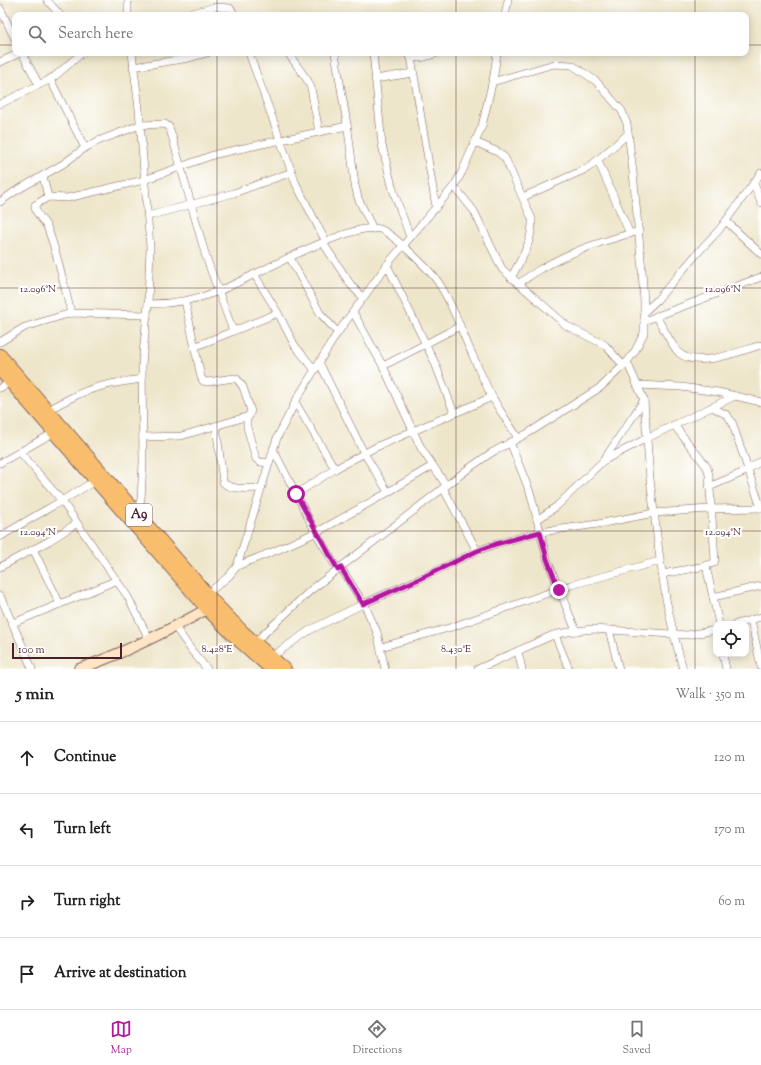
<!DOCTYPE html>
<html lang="en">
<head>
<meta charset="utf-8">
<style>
	:root { --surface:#fff; --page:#f2f2f2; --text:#202124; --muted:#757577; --line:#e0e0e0; --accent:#b5179e }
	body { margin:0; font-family:"Sorts Mill Goudy",serif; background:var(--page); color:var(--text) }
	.controls { position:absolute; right:12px; bottom:12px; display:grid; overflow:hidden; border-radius:8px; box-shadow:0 2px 10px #0003 }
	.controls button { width:36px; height:36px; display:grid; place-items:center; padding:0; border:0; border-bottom:1px solid var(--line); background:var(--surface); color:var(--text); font:20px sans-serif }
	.scale { position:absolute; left:12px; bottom:10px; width:110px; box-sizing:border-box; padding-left:4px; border:2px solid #4a1f2b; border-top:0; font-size:11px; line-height:14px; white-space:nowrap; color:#4a1f2b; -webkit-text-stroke:3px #fff; paint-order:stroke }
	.stop { position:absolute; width:12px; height:12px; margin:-9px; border:3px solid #b5179e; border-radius:50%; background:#fff }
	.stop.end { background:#b5179e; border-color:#fff; box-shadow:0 1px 4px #0008 }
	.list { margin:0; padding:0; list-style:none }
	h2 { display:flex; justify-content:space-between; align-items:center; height:52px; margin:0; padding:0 16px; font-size:17px }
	h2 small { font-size:13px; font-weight:400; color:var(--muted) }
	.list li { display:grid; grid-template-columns:26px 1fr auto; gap:12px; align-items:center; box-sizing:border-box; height:72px; padding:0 16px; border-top:1px solid var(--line) }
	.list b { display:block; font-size:15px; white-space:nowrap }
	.list em { font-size:13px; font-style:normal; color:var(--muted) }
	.icon { flex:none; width:22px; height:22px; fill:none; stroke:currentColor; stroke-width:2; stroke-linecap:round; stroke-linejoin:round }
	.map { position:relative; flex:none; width:761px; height:669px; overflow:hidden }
	.search { position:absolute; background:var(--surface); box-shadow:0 2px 10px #0003; left:12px; right:12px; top:12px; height:44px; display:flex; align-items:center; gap:10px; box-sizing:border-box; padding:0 14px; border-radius:8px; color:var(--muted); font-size:15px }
	.sheet { height:340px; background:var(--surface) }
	nav { display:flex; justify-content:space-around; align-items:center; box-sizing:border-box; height:56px; border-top:1px solid var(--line); background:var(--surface); font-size:11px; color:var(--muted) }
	nav a { display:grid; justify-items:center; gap:2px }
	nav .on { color:var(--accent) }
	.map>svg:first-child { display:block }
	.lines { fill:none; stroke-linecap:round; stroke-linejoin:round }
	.street-casing { stroke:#836563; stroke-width:8 }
	.secondary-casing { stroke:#836563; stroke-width:12 }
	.highway-casing { stroke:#836563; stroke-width:14 }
	.street { stroke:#fff; stroke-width:7 }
	.secondary { stroke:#fde5c5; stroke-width:10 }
	.highway { stroke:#f9be6d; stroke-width:12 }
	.route { stroke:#b5179e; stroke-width:5 }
	.ticks { fill:none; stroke:#4a1f2b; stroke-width:1; stroke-opacity:0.45 }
	.labels { text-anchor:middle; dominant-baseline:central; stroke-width:4; stroke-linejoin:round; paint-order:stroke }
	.shield { fill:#fff; stroke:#80626b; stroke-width:1 }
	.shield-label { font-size:13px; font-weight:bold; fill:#4a1f2b }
	.ticks-label { font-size:10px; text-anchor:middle; fill:#4a1f2b; stroke:#fff; stroke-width:4; stroke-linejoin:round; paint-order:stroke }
</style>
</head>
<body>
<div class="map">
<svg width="761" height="669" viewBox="0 0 761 669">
	<rect width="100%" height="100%" fill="#fff"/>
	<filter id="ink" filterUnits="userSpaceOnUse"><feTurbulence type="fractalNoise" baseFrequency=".025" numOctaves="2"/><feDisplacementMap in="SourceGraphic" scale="8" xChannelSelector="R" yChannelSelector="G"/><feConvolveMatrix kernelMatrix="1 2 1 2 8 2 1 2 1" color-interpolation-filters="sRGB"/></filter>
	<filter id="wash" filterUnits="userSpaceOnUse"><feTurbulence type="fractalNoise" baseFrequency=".012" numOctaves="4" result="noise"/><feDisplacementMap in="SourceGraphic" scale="16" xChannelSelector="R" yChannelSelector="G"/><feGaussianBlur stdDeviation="0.9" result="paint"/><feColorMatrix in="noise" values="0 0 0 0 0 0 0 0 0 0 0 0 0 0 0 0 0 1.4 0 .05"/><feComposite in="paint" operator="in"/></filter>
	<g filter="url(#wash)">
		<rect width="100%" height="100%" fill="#eee6ca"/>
	</g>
	<g filter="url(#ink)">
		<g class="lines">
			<defs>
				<g id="street">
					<polyline points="47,0 60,15"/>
					<polyline points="128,0 128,15"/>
					<polyline points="0,8 15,39"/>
					<polyline points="184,15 215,7 230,8 235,15"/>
					<polyline points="505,15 508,0"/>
					<polyline points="22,53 39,85"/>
					<polyline points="132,53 139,109 150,247 148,304 142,364 143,462 141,499 137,512"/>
					<polyline points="249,53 296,184 326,242"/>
					<polyline points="288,53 308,81 311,88 319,132"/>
					<polyline points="335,53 348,130 355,185 358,198 373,229"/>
					<polyline points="373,53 382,145 393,190 410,237"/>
					<path d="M406 53C416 62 425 57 437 53"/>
					<polyline points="411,57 436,207"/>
					<polyline points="0,62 20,53"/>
					<polyline points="133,67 189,58 207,53"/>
					<polyline points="50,79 85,148"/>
					<polyline points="375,79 413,73"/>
					<polyline points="0,104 47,81 55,76 82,53"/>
					<path d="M475 142 498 152 505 158 532 219C533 242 521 259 511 278"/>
					<polyline points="598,161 630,234"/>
					<polyline points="43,176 48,197"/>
					<polyline points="754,183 761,203"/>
					<polyline points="454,186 474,211 502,269 567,326 605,345 623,365"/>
					<polyline points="523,197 588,168 628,134"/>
					<polyline points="0,202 14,192 63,164 85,148 98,141 140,125 165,124 169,127 172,136 206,257 233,331"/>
					<polyline points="148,216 234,193 292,172"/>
					<polyline points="726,221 761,254"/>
					<polyline points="323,243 351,285 363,298"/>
					<polyline points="290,258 320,313 338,333"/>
					<polyline points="387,265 435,363 454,413"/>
					<polyline points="254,274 278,313 295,346 315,370"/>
					<path d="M518 284C526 279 533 273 541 269 570 251 607 240 639 231"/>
					<polyline points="185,301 201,377 203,381 207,382 234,378 237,379 243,387 251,411 247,419 247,427 256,459 260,462 269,463"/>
					<path d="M148 304C174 304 196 300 219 291 251 278 351 221 380 229 392 233 430 270 438 282 453 304 461 331 473 356 479 370 486 386 494 400 501 413 510 425 518 438"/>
					<polyline points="353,312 384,368 421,448 446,485"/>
					<polyline points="644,312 657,300 702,248 719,230 761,173"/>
					<path d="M71 313C64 285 58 256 48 229 45 221 34 213 35 205L48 197 67 198 76 196 144 180 216 154 347 126"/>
					<path d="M656 316C661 324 674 349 679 353 698 369 740 351 761 345"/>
					<polyline points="644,321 761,277"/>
					<polyline points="0,342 25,327 71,313 147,315"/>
					<polyline points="194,347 278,313"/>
					<polyline points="319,362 364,453 388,492"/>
					<polyline points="627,362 644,400 650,479 659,552 666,599 674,635 683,669"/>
					<polyline points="383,366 460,326"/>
					<polyline points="637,385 681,387 718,392 761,402"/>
					<polyline points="0,388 11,382"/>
					<polyline points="295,402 335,469"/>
					<polyline points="712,407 727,415 732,422 761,508"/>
					<path d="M48 410C58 405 68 399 79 394 99 385 120 382 142 379"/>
					<path d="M216 426 223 482C230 491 250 488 261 488"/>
					<polyline points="143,437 181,436 249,416"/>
					<polyline points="510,442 531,495 547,559 576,631"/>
					<polyline points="273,449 316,533 338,570"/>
					<polyline points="20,452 62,501 77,523 128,597 149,639"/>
					<polyline points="605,460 647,438 735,396"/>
					<polyline points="0,463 55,432"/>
					<polyline points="709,487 744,472 761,461"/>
					<polyline points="443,488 477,551"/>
					<polyline points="296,494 335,469 376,447 492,397"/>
					<polyline points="537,520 557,506 603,461 644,400"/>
					<path d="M0 537C32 517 65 500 96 480"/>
					<polyline points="33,549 60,604"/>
					<polyline points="237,566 277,550 319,531 385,494 432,466"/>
					<polyline points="706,566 719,624"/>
					<polyline points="0,567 49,541 77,523"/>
					<polyline points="341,568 365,606 377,632 385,669"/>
					<polyline points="662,574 700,567 714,563 715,560 709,475 707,467 674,425"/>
					<polyline points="207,594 229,576 237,566 277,438 298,397 336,335 390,261 454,186 462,172 482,126 494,75 497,53"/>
					<polyline points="0,596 24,649 32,669"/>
					<polyline points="713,597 761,586"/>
					<polyline points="751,620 761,667"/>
					<polyline points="13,623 82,595 117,580"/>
					<polyline points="736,624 761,617"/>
					<polyline points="175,627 192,651 207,669"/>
					<polyline points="609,630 619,669"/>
					<polyline points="555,635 569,669"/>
					<polyline points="255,642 311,590 468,469 491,453 530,432 601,387 627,362 635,351 644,333 644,303 642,270 633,172 627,124 622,111 596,81 572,65 554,64 492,82"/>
					<polyline points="381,647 452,627 571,585 660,561"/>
					<polyline points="518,651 522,669"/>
					<polyline points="723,654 726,669"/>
					<polyline points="271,657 310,630 363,604 419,579 477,551 496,544 540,532 598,524 654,513 709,509 761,508"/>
					<polyline points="478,669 553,635 568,632 593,629 687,635 716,630"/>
				</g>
				<path id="secondary" d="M79 669C124 653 166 632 207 609"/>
				<g id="highway">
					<polyline points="0,355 214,602 243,632 285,669"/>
					<polyline points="0,370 207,609 237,639 271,669"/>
				</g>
			</defs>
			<!-- street casing -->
			<use href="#street" class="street-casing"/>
			<!-- secondary casing -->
			<use href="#secondary" class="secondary-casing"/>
			<!-- highway casing -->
			<use href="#highway" class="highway-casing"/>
			<!-- street -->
			<use href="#street" class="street"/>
			<!-- secondary -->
			<use href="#secondary" class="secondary"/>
			<!-- highway -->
			<use href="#highway" class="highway"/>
		</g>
	</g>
	<g class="lines" filter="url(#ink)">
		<!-- route -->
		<polyline class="route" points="296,494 338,570 341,568 363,604 419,579 477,551 496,544 540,532 547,559 559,590"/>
	</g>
	<!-- ticks -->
	<path class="ticks" d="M217 0V15M456 0V15M695 0V15M0 45H15M746 45H761M217 53V669M456 53V669M695 53V669M0 288H761M0 531H761"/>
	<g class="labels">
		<!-- shield labels -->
		<rect class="shield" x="126" y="504" width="26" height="22" rx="3"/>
		<g class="shield-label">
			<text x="139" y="515">A9</text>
		</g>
	</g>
	<g class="ticks-label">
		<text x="38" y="292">12.096°N</text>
		<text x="723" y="292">12.096°N</text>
		<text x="38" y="535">12.094°N</text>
		<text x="723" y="535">12.094°N</text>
		<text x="217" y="652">8.428°E</text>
		<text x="456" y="652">8.430°E</text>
	</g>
</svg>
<div class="controls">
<button><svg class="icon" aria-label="locate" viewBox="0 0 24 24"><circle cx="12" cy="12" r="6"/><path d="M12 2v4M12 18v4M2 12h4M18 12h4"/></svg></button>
</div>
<div class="scale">100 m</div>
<div class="stop" style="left:296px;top:494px"></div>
<div class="stop end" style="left:559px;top:590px"></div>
<div class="search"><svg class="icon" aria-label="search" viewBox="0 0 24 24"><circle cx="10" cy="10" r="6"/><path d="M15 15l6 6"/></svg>Search here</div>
</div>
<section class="sheet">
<h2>5 min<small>Walk · 350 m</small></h2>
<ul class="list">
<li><svg class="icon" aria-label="ahead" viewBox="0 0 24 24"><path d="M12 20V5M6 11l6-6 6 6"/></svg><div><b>Continue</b></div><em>120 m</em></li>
<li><svg class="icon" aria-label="left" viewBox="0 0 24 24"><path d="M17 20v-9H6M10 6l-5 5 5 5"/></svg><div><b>Turn left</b></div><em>170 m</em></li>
<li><svg class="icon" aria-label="right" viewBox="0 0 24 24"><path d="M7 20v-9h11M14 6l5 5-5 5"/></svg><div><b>Turn right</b></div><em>60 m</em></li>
<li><svg class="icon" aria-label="arrive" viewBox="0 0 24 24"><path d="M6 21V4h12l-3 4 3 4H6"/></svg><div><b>Arrive at destination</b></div></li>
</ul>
</section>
<nav>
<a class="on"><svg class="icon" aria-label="map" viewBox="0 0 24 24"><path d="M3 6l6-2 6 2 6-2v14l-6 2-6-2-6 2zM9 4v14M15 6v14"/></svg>Map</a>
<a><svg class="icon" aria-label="directions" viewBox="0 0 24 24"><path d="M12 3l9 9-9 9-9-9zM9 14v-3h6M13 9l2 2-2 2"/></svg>Directions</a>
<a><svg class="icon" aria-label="saved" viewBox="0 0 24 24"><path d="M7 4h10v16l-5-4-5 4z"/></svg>Saved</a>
</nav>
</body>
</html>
